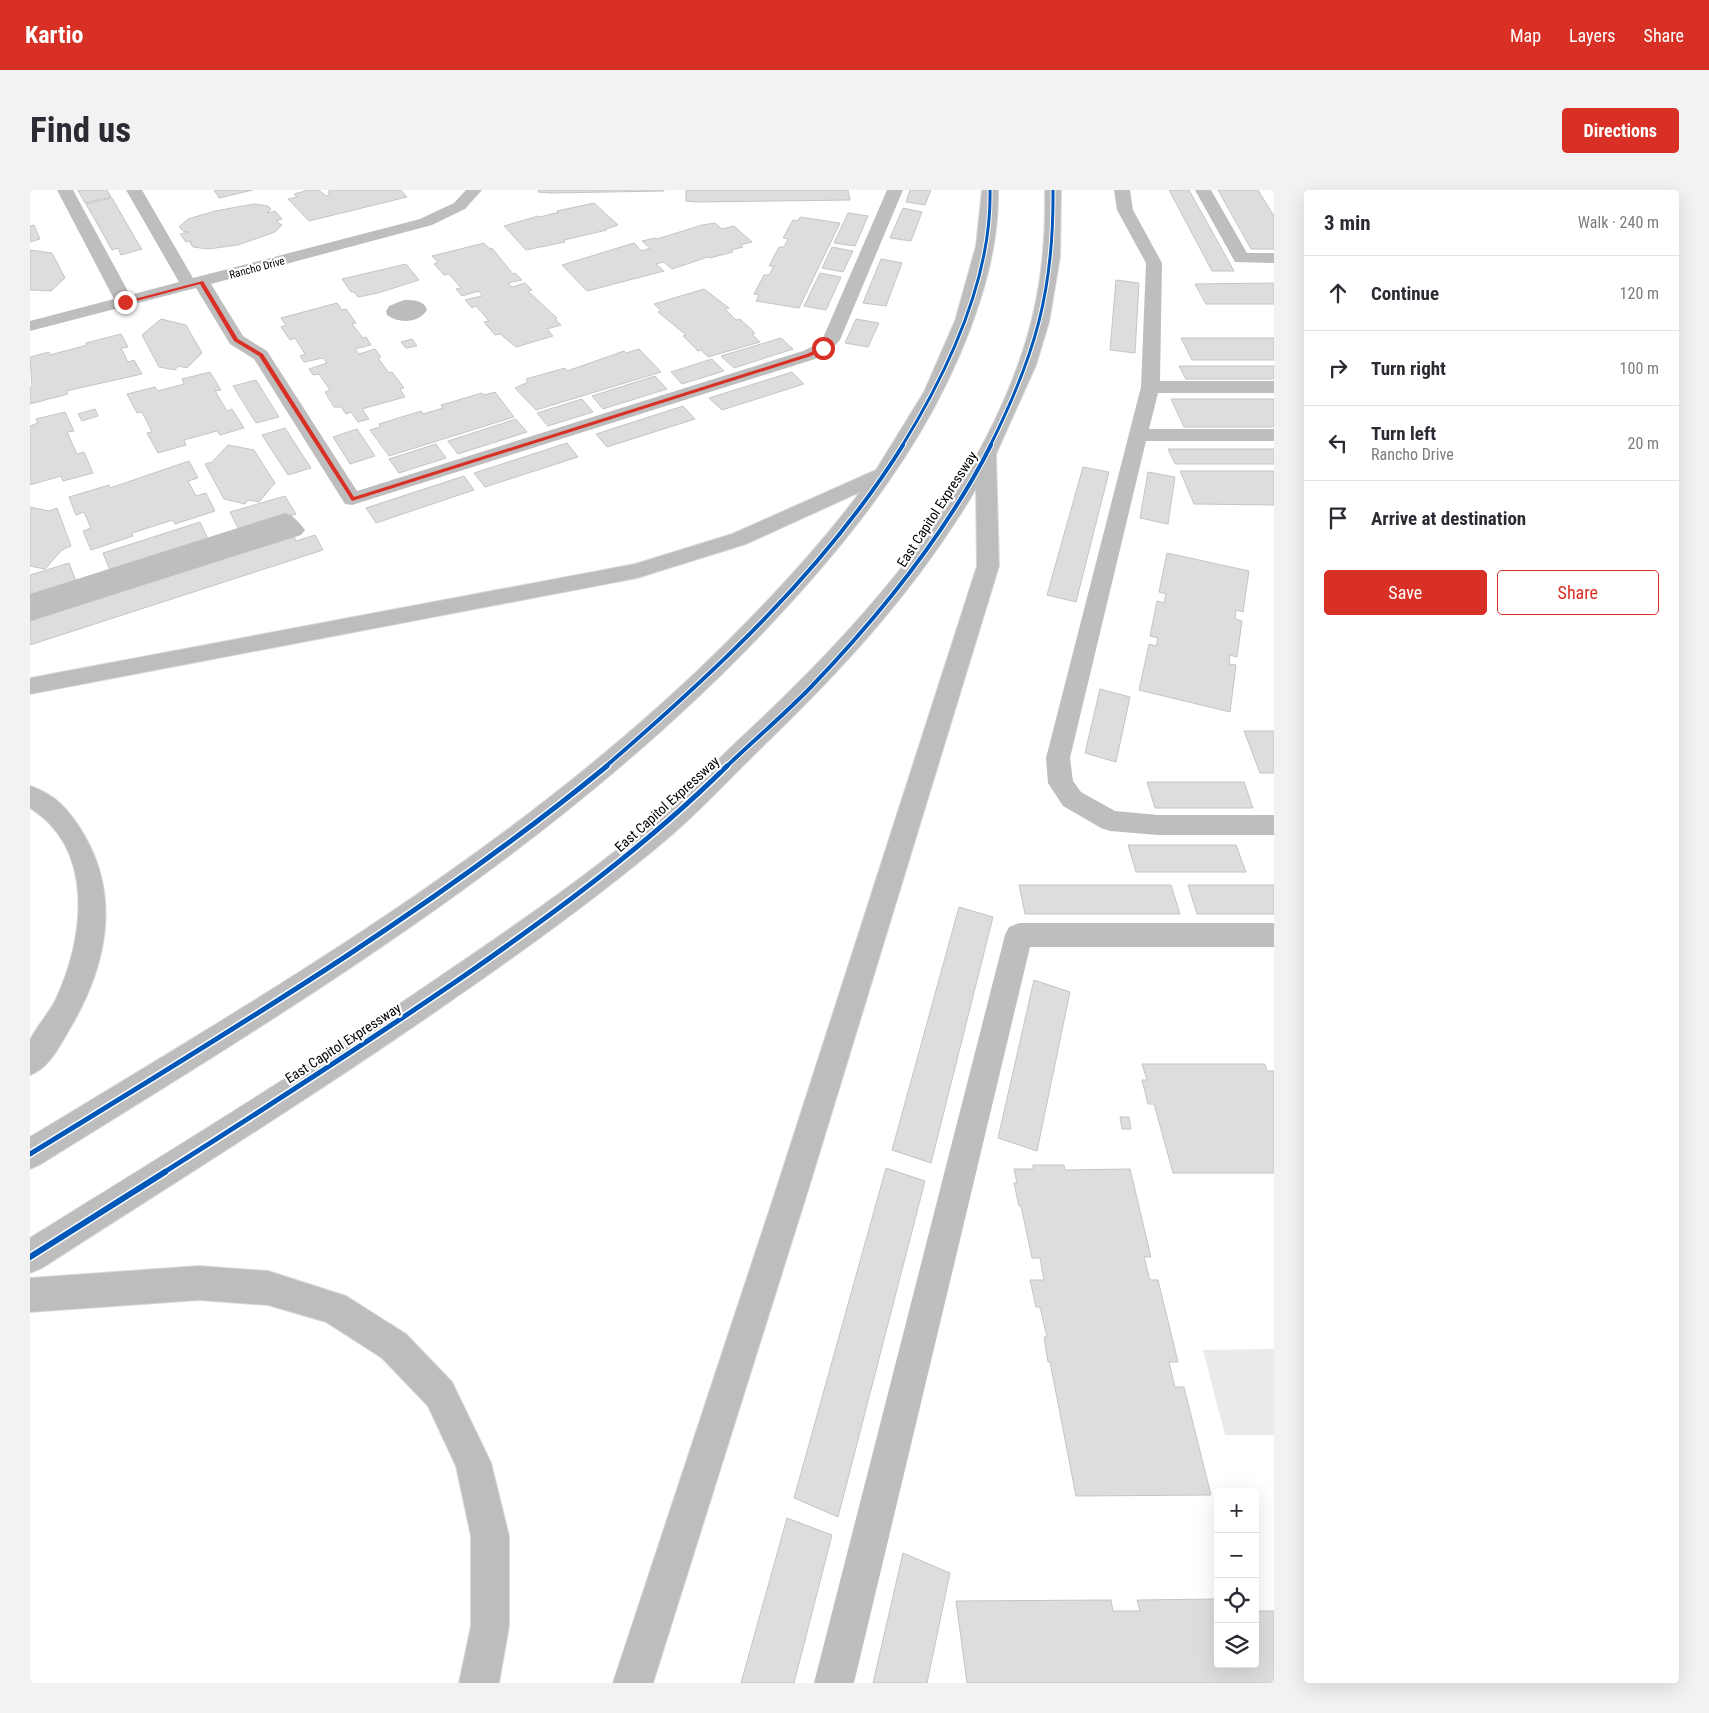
<!DOCTYPE html>
<html lang="en">
<head>
<meta charset="utf-8">
<style>
	:root { --surface:#fff; --page:#f2f2f3; --text:#2b2b33; --muted:#7c7c81; --line:#e1e1e2; --accent:#d93025 }
	body { margin:0; font-family:"Roboto Condensed",sans-serif; background:var(--page); color:var(--text) }
	.controls { position:absolute; right:15px; bottom:15px; display:grid; overflow:hidden; border-radius:5px; box-shadow:0 5px 20px #0002 }
	.controls button { width:45px; height:45px; display:grid; place-items:center; padding:0; border:0; border-bottom:1px solid var(--line); background:var(--surface); color:var(--text); font:25px sans-serif }
	.stop { position:absolute; width:15px; height:15px; margin:-11px; border:4px solid #d93025; border-radius:50%; background:#fff }
	.stop.end { background:#d93025; border-color:#fff; box-shadow:0 1px 5px #0008 }
	.list { margin:0; padding:0; list-style:none }
	h2 { display:flex; justify-content:space-between; align-items:center; height:65px; margin:0; padding:0 20px; font-size:21px }
	h2 small { font-size:16px; font-weight:400; color:var(--muted) }
	.list li { display:grid; grid-template-columns:32px 1fr auto; gap:15px; align-items:center; box-sizing:border-box; height:75px; padding:0 20px; border-top:1px solid var(--line) }
	.list b { display:block; font-size:19px; white-space:nowrap }
	.list p { margin:0; font-size:16px; white-space:nowrap; color:var(--muted) }
	.list em { font-size:16px; font-style:normal; color:var(--muted) }
	.actions { display:flex; gap:10px; padding:15px 20px }
	.actions a { flex:1; padding:11px 0; border:1px solid var(--accent); border-radius:5px; text-align:center; font-size:18px; color:var(--accent) }
	.actions .main { background:var(--accent); color:#fff }
	.icon { flex:none; width:28px; height:28px; fill:none; stroke:currentColor; stroke-width:2; stroke-linecap:round; stroke-linejoin:round }
	.map { position:relative; flex:none; width:1244px; height:1493px; overflow:hidden; border-radius:5px }
	header { display:flex; align-items:center; gap:30px; box-sizing:border-box; height:70px; padding:0 25px; background:var(--accent); color:#fff }
	header strong { font-size:24px }
	nav { display:flex; gap:28px; margin-inline-start:auto; font-size:18px }
	.intro { display:flex; align-items:center; justify-content:space-between; box-sizing:border-box; height:120px; padding:0 30px }
	h1 { margin:0; font-size:35px }
	.button { padding:12px 22px; border-radius:5px; background:var(--accent); color:#fff; font-size:18px; font-weight:700 }
	main { display:flex; gap:30px; padding:0 30px }
	aside { flex:1; background:var(--surface); border-radius:5px; box-shadow:0 5px 20px #0002 }
	.map>svg:first-child { display:block }
	.green { fill:#eaeaea }
	.water { fill:#bcbcbc }
	.building { fill:#ddd; stroke:#c5c5c5 }
	.lines { fill:none; stroke-linecap:round; stroke-linejoin:round }
	.highway-casing { stroke:#dbdbdb; stroke-width:2 }
	.minor { fill:#bebebe; fill-rule:evenodd }
	.highway { fill:#bdbdbd; fill-rule:evenodd }
	.cycleway-far3-casing { stroke:#fff; stroke-width:5 }
	.cycleway-far2-casing { stroke:#fff; stroke-width:6 }
	.cycleway-far1-casing { stroke:#fff; stroke-width:8 }
	.cycleway-casing { stroke:#fff; stroke-width:9 }
	.cycleway-far3 { stroke:#0057b8; stroke-width:3 }
	.cycleway-far2 { stroke:#0057b8; stroke-width:4 }
	.cycleway-far1 { stroke:#0057b8; stroke-width:5 }
	.cycleway { stroke:#0057b8; stroke-width:6 }
	.route { fill:#d93025 }
	.labels { text-anchor:middle; dominant-baseline:central; stroke-width:4.5; stroke-linejoin:round; paint-order:stroke }
	.far-street-label { font-size:11px; fill:#000; stroke:#fff }
	.street-label { font-size:14px; fill:#000; stroke:#fff }
</style>
</head>
<body>
<header>
<strong>Kartio</strong>
<nav><a>Map</a><a>Layers</a><a>Share</a></nav>
</header>
<div class="intro"><h1>Find us</h1><a class="button">Directions</a></div>
<main>
<div class="map">
<svg width="1244" height="1493" viewBox="0 0 1244 1493">
	<rect width="100%" height="100%" fill="#fff"/>
	<!-- green -->
	<polygon class="green" points="1244,1159 1244,1245 1195,1245 1173,1160"/>
	<!-- water -->
	<path class="water" d="M374 110C383 110 394 110 397 120 389 133 369 134 357 125L356 121 359 116Z"/>
	<!-- building -->
	<g class="building">
		<polygon points="48,0 77,0 81,7 55,13"/>
		<polygon points="184,0 223,0 189,8"/>
		<polygon points="279,0 289,0 296,6 300,5 298,2 300,0 371,0 377,7 279,31 258,9 267,7 264,4"/>
		<polygon points="509,0 634,0 634,1 520,3 508,2"/>
		<polygon points="656,0 818,0 820,10 666,12 656,11"/>
		<polygon points="880,0 901,0 895,15 876,12"/>
		<polygon points="1139,0 1159,0 1204,81 1182,81"/>
		<polygon points="1188,0 1228,0 1244,26 1244,59 1221,59"/>
		<polygon points="82,8 108,53 112,59 91,65 88,58 82,60 56,14"/>
		<polygon points="564,13 588,35 576,39 577,40 534,50 535,52 496,60 474,36 508,26 510,27 529,22 527,21"/>
		<polygon points="224,14 238,16 241,19 237,23 245,21 252,29 246,31 252,35 245,42 208,55 178,59 163,57 160,53 162,51 156,52 150,44 159,42 153,41 149,37 158,29 185,21"/>
		<polygon points="873,18 892,22 881,51 860,48"/>
		<polygon points="818,23 838,26 825,56 804,53"/>
		<polygon points="770,27 810,33 769,118 726,111 729,105 724,104 734,85 739,85 744,76 739,76 749,57 754,57 758,49 753,48 763,30 768,31"/>
		<polygon points="685,33 692,39 704,36 722,52 710,55 713,57 701,60 703,62 680,68 678,67 642,79 634,72 626,74 634,81 557,101 532,75 604,53 612,61 620,58 612,51 625,48 627,49 672,35"/>
		<polygon points="4,35 10,49 0,52 0,36"/>
		<polygon points="454,53 460,59 462,58 483,84 485,83 492,90 478,93 482,97 495,93 502,100 498,101 527,128 525,129 531,135 517,139 523,146 486,157 470,144 465,145 454,132 459,131 446,116 442,118 435,110 452,106 449,101 432,106 426,99 431,98 419,84 414,85 404,74 408,72 402,66"/>
		<polygon points="802,57 823,61 813,82 792,78"/>
		<polygon points="0,60 22,63 35,88 21,101 0,100"/>
		<polygon points="851,69 872,73 856,116 833,113"/>
		<polygon points="376,74 389,90 348,103 328,107 324,102 321,102 312,89"/>
		<polygon points="790,83 811,87 796,120 774,116"/>
		<polygon points="1086,90 1109,93 1105,163 1080,160"/>
		<polygon points="1244,93 1244,114 1176,114 1165,94"/>
		<polygon points="674,99 699,118 695,119 706,130 710,129 725,143 722,144 730,152 678,167 671,160 668,161 653,146 656,145 628,122 631,121 624,114"/>
		<polygon points="307,113 312,120 316,119 326,133 322,134 333,148 336,147 341,155 325,159 329,164 345,159 351,167 348,168 359,183 362,182 374,198 370,199 375,207 332,219 339,229 328,232 321,222 316,224 311,217 304,217 295,202 300,200 289,184 283,185 279,179 297,173 293,168 274,172 270,166 275,164 265,148 260,150 251,137 256,135 251,128"/>
		<polygon points="131,129 156,135 172,163 157,178 148,176 145,180 129,177 112,145"/>
		<polygon points="826,129 849,133 838,157 815,153"/>
		<polygon points="91,144 98,157 91,158 98,172 104,170 112,184 36,201 38,204 0,214 0,198 2,197 0,167 19,162 20,165 57,155 56,153"/>
		<polygon points="751,148 763,159 704,178 691,166"/>
		<polygon points="1151,148 1244,148 1244,170 1162,170"/>
		<polygon points="382,149 387,156 376,158 371,152"/>
		<polygon points="609,159 631,182 506,220 485,198 498,192 496,189 535,178 537,181 594,161 596,163"/>
		<polygon points="682,169 694,181 652,194 641,182"/>
		<polygon points="1149,176 1244,176 1244,189 1156,189"/>
		<polygon points="180,182 191,200 185,201 197,221 202,219 214,238 190,245 187,241 154,250 156,255 128,263 117,243 122,242 112,222 107,223 97,204 125,197 128,201 154,194 152,189"/>
		<polygon points="762,182 774,194 692,220 679,208"/>
		<polygon points="625,186 637,199 573,219 562,206"/>
		<polygon points="226,190 249,227 226,233 203,196"/>
		<polygon points="465,202 484,227 359,266 340,240 350,237 349,234 391,221 393,224 413,218 411,215 452,203 454,205"/>
		<polygon points="552,209 563,222 518,236 507,223"/>
		<polygon points="1141,209 1244,209 1244,237 1154,237"/>
		<polygon points="653,216 665,229 577,257 566,244"/>
		<polygon points="65,219 68,226 52,231 48,224"/>
		<polygon points="35,222 44,241 37,242 47,264 54,262 63,283 33,291 31,286 0,295 0,236 8,233 6,229"/>
		<polygon points="486,229 497,242 428,264 418,251"/>
		<polygon points="255,238 281,278 258,285 232,245"/>
		<polygon points="327,239 345,266 320,274 303,247"/>
		<polygon points="537,253 548,267 455,297 444,283"/>
		<polygon points="406,254 416,268 369,283 359,269"/>
		<polygon points="198,255 224,260 245,293 229,312 218,310 215,314 194,309 175,274 182,272"/>
		<polygon points="1138,259 1244,259 1244,274 1145,274"/>
		<polygon points="159,271 168,288 158,291 166,306 176,303 185,321 145,334 143,330 102,343 103,346 61,360 53,341 61,338 54,322 46,325 39,307 79,295 80,298"/>
		<polygon points="1053,277 1079,282 1046,412 1017,405"/>
		<polygon points="1150,281 1244,281 1244,315 1164,314"/>
		<polygon points="1118,282 1145,287 1138,334 1110,328"/>
		<polygon points="434,286 444,300 346,333 336,318"/>
		<polygon points="255,306 266,324 210,342 200,322"/>
		<polygon points="0,317 19,321 27,318 41,356 32,360 15,379 0,376"/>
		<polygon points="170,332 179,351 81,383 73,363"/>
		<polygon points="285,345 293,360 0,455 0,431 264,346 266,351"/>
		<polygon points="1137,363 1219,381 1213,422 1206,420 1205,429 1212,431 1207,467 1200,465 1199,474 1206,475 1200,522 1109,500 1119,454 1126,456 1128,448 1120,446 1127,411 1134,413 1136,404 1129,402"/>
		<polygon points="39,373 47,394 0,408 0,385"/>
		<polygon points="1070,499 1100,507 1086,572 1055,563"/>
		<polygon points="1214,541 1244,541 1244,583 1230,583"/>
		<polygon points="1117,592 1214,592 1223,618 1125,618"/>
		<polygon points="1098,655 1206,655 1216,682 1106,682"/>
		<polygon points="989,695 1141,695 1150,724 995,724"/>
		<polygon points="1158,695 1244,695 1244,724 1167,724"/>
		<polygon points="929,717 963,727 901,973 862,960"/>
		<polygon points="1004,790 1040,802 1007,961 968,948"/>
		<polygon points="1112,874 1235,874 1237,881 1244,881 1244,983 1143,983 1124,914 1118,914 1112,890 1117,890"/>
		<polygon points="1090,927 1099,927 1101,939 1092,939"/>
		<polygon points="1003,975 1034,975 1035,980 1100,979 1121,1067 1114,1067 1120,1090 1128,1090 1148,1172 1139,1172 1145,1197 1154,1197 1181,1305 1046,1306 1020,1172 1018,1172 1014,1147 1017,1147 1010,1117 1006,1117 1000,1090 1014,1090 1010,1068 1002,1068 991,1016 989,1016 984,993 987,993 984,979 1003,979"/>
		<polygon points="856,978 895,991 808,1327 764,1308"/>
		<polygon points="757,1328 802,1345 764,1493 711,1493"/>
		<polygon points="873,1363 920,1383 897,1493 843,1493"/>
		<polygon points="1188,1409 1188,1474 1225,1474 1225,1421 1244,1421 1244,1493 937,1493 926,1411 1081,1410 1083,1421 1110,1421 1107,1410"/>
	</g>
	<g class="lines">
		<defs>
			<g id="highway">
				<path d="M952 0H968C970 72 938 154 905 216 857 305 790 384 719 457 513 668 260 819 11 974L0 979V947C243 800 493 655 696 453 744 405 790 356 830 302L716 354 607 388 0 504V488L605 374 702 344 846 280 894 202 925 131 946 56Z"/>
				<path d="M1015 0H1031L1030 67 1019 132 1006 175 966 264 969 376 779 997 623 1493H583L747 997 947 376 946 299C886 400 815 477 730 559 699 589 670 621 637 649 573 703 504 753 435 801 297 898 153 987 12 1078L0 1083V1048C140 961 281 875 418 781 487 734 557 686 621 632 654 605 684 573 715 544 831 436 949 305 996 151 1011 102 1016 51 1015 0Z"/>
				<path d="M0 596C25 604 40 621 53 643 92 708 76 778 39 840 29 857 19 878 0 885 0 875 0 861 0 851 1 844 22 819 26 809 54 749 66 659 0 618Z"/>
				<polygon points="169,1076 238,1081 316,1106 376,1144 422,1192 461,1273 479,1346 479,1436 469,1493 429,1493 441,1436 441,1346 426,1276 398,1216 352,1168 296,1132 238,1115 169,1110 0,1122 0,1088"/>
			</g>
		</defs>
		<!-- highway casing -->
		<use href="#highway" class="highway-casing"/>
		<!-- minor -->
		<g class="minor">
			<polygon points="27,0 43,0 100,105 149,92 96,0 112,0 163,88 390,29 424,13 436,0 452,0 435,19 402,35 181,94 213,146 237,161 327,301 773,161 787,154 793,148 857,0 873,0 810,150 799,162 785,169 322,315 315,314 224,169 200,154 166,98 0,141 0,131 84,109"/>
			<polygon points="1084,0 1100,0 1103,20 1132,73 1130,191 1244,191 1244,203 1128,203 1119,239 1244,239 1244,251 1116,251 1040,568 1043,591 1051,602 1085,621 1128,625 1244,625 1244,645 1128,645 1080,641 1071,638 1033,616 1018,593 1016,568 1111,197 1116,73 1087,20"/>
			<polygon points="1165,0 1181,0 1217,63 1244,63 1244,73 1205,72"/>
			<path d="M255 323C264 326 269 332 275 340L271 345 0 431V404Z"/>
			<polygon points="989,733 1244,733 1244,757 1000,757 824,1493 784,1493 975,745 979,737"/>
		</g>
		<!-- highway -->
		<use href="#highway" class="highway"/>
		<defs>
			<g id="cycleway-far3">
				<path d="M872 256C917 183 962 88 960 0"/>
				<path d="M960 256C1005 166 1024 101 1023 0"/>
			</g>
			<g id="cycleway-far2">
				<path d="M575 577C685 482 796 379 873 255"/>
				<path d="M696 577C724 550 754 525 781 497 850 425 916 344 961 255"/>
			</g>
			<g id="cycleway-far1">
				<path d="M0 964C197 843 397 724 577 576"/>
				<path d="M133 983C234 919 335 854 434 786 526 722 617 655 697 576"/>
			</g>
			<polyline id="cycleway" points="0,1067 135,982"/>
		</defs>
		<!-- cycleway-far3 casing -->
		<use href="#cycleway-far3" class="cycleway-far3-casing"/>
		<!-- cycleway-far2 casing -->
		<use href="#cycleway-far2" class="cycleway-far2-casing"/>
		<!-- cycleway-far1 casing -->
		<use href="#cycleway-far1" class="cycleway-far1-casing"/>
		<!-- cycleway casing -->
		<use href="#cycleway" class="cycleway-casing"/>
		<!-- cycleway-far3 -->
		<use href="#cycleway-far3" class="cycleway-far3"/>
		<!-- cycleway-far2 -->
		<use href="#cycleway-far2" class="cycleway-far2"/>
		<!-- cycleway-far1 -->
		<use href="#cycleway-far1" class="cycleway-far1"/>
		<!-- cycleway -->
		<use href="#cycleway" class="cycleway"/>
	</g>
	<!-- route -->
	<polygon class="route" points="173,91 208,149 233,164 324,307 777,164 791,157 796,158 781,166 322,311 229,166 204,151 170,94 95,114 93,112"/>
	<g class="labels">
		<!-- far-street labels -->
		<g class="far-street-label">
			<text transform="translate(227 78) rotate(-15)">Rancho Drive</text>
		</g>
		<!-- street labels -->
		<g class="street-label">
			<text transform="translate(907 319) rotate(-57)">East Capitol Expressway</text>
			<text transform="translate(637 614) rotate(-42)">East Capitol Expressway</text>
			<text transform="translate(313 853) rotate(-33)">East Capitol Expressway</text>
		</g>
	</g>
</svg>
<div class="controls">
<button>+</button>
<button>−</button>
<button><svg class="icon" aria-label="locate" viewBox="0 0 24 24"><circle cx="12" cy="12" r="6"/><path d="M12 2v4M12 18v4M2 12h4M18 12h4"/></svg></button>
<button><svg class="icon" aria-label="layers" viewBox="0 0 24 24"><path d="M12 4l9 5-9 5-9-5zM3 14l9 5 9-5"/></svg></button>
</div>
<div class="stop" style="left:793px;top:158px"></div>
<div class="stop end" style="left:95px;top:112px"></div>
</div>
<aside>
<h2>3 min<small>Walk · 240 m</small></h2>
<ul class="list">
<li><svg class="icon" aria-label="ahead" viewBox="0 0 24 24"><path d="M12 20V5M6 11l6-6 6 6"/></svg><div><b>Continue</b></div><em>120 m</em></li>
<li><svg class="icon" aria-label="right" viewBox="0 0 24 24"><path d="M7 20v-9h11M14 6l5 5-5 5"/></svg><div><b>Turn right</b></div><em>100 m</em></li>
<li><svg class="icon" aria-label="left" viewBox="0 0 24 24"><path d="M17 20v-9H6M10 6l-5 5 5 5"/></svg><div><b>Turn left</b><p>Rancho Drive</p></div><em>20 m</em></li>
<li><svg class="icon" aria-label="arrive" viewBox="0 0 24 24"><path d="M6 21V4h12l-3 4 3 4H6"/></svg><div><b>Arrive at destination</b></div></li>
</ul>
<div class="actions"><a class="main">Save</a><a>Share</a></div>
</aside>
</main>
</body>
</html>
